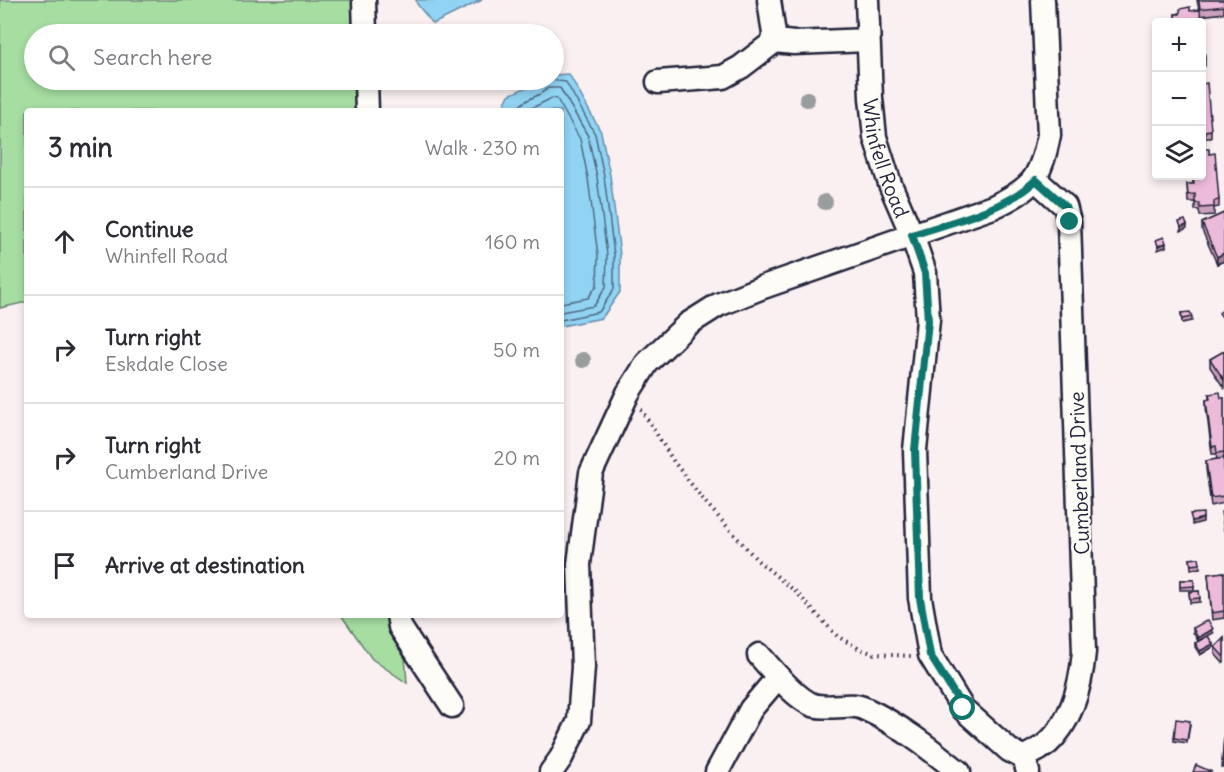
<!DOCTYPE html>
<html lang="en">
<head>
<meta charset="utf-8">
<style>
	:root { --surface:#fff; --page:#f7f7f7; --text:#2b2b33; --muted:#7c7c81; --line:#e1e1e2 }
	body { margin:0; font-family:Delius,sans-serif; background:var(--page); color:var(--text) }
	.controls { position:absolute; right:18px; top:18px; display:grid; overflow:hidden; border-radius:6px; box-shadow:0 3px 9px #0003 }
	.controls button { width:54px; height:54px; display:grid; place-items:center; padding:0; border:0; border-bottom:2px solid var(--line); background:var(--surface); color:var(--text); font:30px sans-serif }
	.stop { position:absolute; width:18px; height:18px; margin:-14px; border:4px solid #0f766e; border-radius:50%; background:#fff }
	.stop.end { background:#0f766e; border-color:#fff; box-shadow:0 2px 6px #0008 }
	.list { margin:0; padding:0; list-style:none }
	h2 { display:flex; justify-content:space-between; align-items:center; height:78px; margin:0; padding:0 24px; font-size:26px }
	h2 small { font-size:20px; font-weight:400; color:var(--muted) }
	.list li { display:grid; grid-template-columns:39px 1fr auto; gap:18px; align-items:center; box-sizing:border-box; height:108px; padding:0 24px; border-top:2px solid var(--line) }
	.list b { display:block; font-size:22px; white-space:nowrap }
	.list p { margin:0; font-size:20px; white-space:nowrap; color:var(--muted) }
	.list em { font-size:20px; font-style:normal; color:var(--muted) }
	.icon { flex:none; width:33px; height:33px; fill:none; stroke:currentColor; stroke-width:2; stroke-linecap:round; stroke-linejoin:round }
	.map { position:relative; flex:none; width:1224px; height:772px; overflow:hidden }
	.search { position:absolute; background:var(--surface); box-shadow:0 3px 9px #0003; left:24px; top:24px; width:540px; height:66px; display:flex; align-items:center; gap:15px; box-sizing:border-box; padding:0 21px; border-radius:33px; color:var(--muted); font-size:22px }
	.panel { position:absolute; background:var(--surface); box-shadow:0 3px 9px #0003; left:24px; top:108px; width:540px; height:510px; border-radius:6px }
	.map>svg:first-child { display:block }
	.green { fill:#a6dda1; stroke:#64806e; stroke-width:1.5 }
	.water { fill:#91d3f2; stroke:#658ca9; stroke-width:1.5 }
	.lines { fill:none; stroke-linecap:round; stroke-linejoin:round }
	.shore { stroke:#4e6984; stroke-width:1.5 }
	.minor-casing { stroke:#22223b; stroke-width:27 }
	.path { stroke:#22223b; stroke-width:4; stroke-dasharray:1.5 4.5; stroke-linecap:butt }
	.minor { stroke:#fdfcf7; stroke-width:22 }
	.tree { fill:#999d9e }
	.wall { fill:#cca1bb; stroke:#22223b; stroke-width:1.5 }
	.shaded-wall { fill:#a68399; stroke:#22223b; stroke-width:1.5 }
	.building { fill:#edbbda; stroke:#22223b; stroke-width:1.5 }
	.route { stroke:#0f766e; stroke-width:8 }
	.labels { text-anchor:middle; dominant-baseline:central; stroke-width:5; stroke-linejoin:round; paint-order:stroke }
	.street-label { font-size:20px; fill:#22223b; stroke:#fdfcf7 }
</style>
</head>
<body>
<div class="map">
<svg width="1224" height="772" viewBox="0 0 1224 772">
	<rect width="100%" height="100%" fill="#faeff1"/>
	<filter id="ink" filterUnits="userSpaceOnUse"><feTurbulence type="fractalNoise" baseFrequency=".0167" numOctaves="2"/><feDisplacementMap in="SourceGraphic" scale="12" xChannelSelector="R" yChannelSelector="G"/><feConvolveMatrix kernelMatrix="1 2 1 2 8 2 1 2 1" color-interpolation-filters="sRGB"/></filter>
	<g filter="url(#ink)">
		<!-- green -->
		<g class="green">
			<polygon points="0,0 363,0 363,34 34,34 34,80 363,80 364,111 27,111 27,302 0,308"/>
			<polygon points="341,615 397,615 404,643 407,683 372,659"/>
		</g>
		<!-- water -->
		<g class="water">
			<polygon points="416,0 482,0 433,24 417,4"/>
			<polygon points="569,74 601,132 610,175 620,255 620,292 602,318 561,326 561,248 563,223 561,217 561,111 501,111 509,95 542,80 554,80 554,75"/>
		</g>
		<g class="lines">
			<!-- shore -->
			<g class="shore">
				<polyline points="550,80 566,82 595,134 604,176 614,255 614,289 599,312 561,320"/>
				<path d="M516 111C522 98 539 98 548 88H560L588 136 597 177 607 255 606 287 594 306 561 312"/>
				<polyline points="526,111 552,98 557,99 580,139 588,178 598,256 597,285 588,298 561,303"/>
			</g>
			<defs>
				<g id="minor">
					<polyline points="364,0 365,34"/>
					<polyline points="769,0 775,41 794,43 868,40"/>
					<path id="s1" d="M867 0 871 98 875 137 890 184 912 235 925 273 928 320 915 450 920 598 930 655 963 709 1009 750 1024 758 1028 772"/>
					<polyline points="366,80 367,111"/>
					<polyline points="658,82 723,77 741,67 775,41"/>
					<polyline points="398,615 400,627 452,706"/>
					<path d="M759 655C771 669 796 699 813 705 829 710 849 702 863 708 899 724 929 748 959 772"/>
					<path d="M1024 758C1031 753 1041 749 1048 743 1073 720 1081 684 1084 652L1069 222 1065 206 1036 180"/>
					<path d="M551 772 561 758 579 721 583 667 579 564 591 473 628 393 647 363 688 324 718 305 763 287 993 207C1033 188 1040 179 1049 135L1043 0"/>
					<polyline points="717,772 751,709 778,677"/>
				</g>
			</defs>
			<!-- minor casing -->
			<use href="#minor" class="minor-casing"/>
			<!-- path -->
			<polyline class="path" points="641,409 674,462 706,503 757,560 796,592 837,636 858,648 874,654 911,656"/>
			<!-- minor -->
			<use href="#minor" class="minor"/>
		</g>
		<!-- trees -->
		<g class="tree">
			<circle cx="807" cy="99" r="8"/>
			<circle cx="825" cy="202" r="8"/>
			<circle cx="583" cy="360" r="8"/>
		</g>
		<!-- wall -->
		<g class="wall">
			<polygon points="1197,0 1224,0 1224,13 1200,16 1201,22 1176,22 1175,14 1190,11 1199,10"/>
			<polygon points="1202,29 1205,59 1205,66 1202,66"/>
			<polygon points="1202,84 1211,130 1211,138 1205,138 1205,144 1202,144"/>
			<polygon points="1209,154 1219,200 1219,207 1214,208 1214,215 1200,216 1199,210 1195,210 1195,202 1188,202 1187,184 1193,184 1193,176 1202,176"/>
			<polygon points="1224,213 1224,261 1217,264 1202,230 1202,223"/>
			<polygon points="1181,313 1192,317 1192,321 1182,323"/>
			<polygon points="1224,351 1224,388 1210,367 1210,359"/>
			<polygon points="1209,394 1221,398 1224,398 1224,503 1211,506 1206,469 1206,461 1217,459 1216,454 1212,454 1206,407 1206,400 1209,400"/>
			<polygon points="1199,558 1200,568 1191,569 1190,559"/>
			<polygon points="1224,572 1224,618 1212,620 1208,574"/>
			<rect x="1180" y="580" width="14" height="10"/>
			<polygon points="1199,591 1200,602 1190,603 1189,592"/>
			<polygon points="1193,628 1213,633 1198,641 1193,632"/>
			<polygon points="1224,638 1224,663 1223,663 1215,654 1215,647"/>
			<polygon points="1195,643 1213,647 1200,655 1195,647"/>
			<polygon points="1190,725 1187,743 1174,741 1174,738"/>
			<polygon points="1224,737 1224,768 1222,768"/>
		</g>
		<!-- shaded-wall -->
		<g class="shaded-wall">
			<polygon points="1187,225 1187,228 1181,231 1181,227"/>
			<polygon points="1166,243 1166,247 1158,250 1158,246"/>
			<polygon points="1224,253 1224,261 1217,264 1217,257"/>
			<polygon points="1203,518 1203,522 1192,525 1192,521"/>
			<polygon points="1213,629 1213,633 1198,641 1198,638"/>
			<polygon points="1213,644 1213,647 1200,655 1200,651"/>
		</g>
		<!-- building -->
		<g class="building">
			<polygon points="1199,0 1224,0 1224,6 1200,9"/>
			<polygon points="1190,7 1190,11 1200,10 1201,22 1176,22 1175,14 1180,14 1180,9"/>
			<polygon points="1202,29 1205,59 1202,59"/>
			<polygon points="1207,83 1211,130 1205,131 1205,137 1202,137 1202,84"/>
			<polygon points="1202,149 1209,149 1209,154 1215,153 1219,200 1214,201 1214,207 1200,208 1199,203 1195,203 1195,194 1188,195 1187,184 1194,184 1193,176 1202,176"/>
			<polygon points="1224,213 1224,253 1217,257 1202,223"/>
			<polygon points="1185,220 1187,225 1181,227 1179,222"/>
			<polygon points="1164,237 1166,243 1158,246 1156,240"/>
			<polygon points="1224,309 1224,316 1222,317 1219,313"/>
			<polygon points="1190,312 1192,317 1182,319 1181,313"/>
			<polygon points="1224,351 1224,380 1210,359"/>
			<polygon points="1220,392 1221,398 1224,398 1224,452 1217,453 1216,446 1212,447 1206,400 1210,399 1209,394"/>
			<polygon points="1224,458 1224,496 1211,498 1206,461"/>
			<polygon points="1224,511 1224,531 1221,512"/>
			<polygon points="1203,513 1203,518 1192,521 1190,514"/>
			<polygon points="1199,558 1200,564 1191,565 1190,559"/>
			<polygon points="1224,572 1224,611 1212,613 1208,574"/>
			<polygon points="1180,580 1194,580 1194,586 1180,587"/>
			<polygon points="1199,591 1200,598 1190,599 1189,592"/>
			<polygon points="1208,620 1213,629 1198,638 1193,628"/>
			<polygon points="1208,636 1213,644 1200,651 1195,643"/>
			<polygon points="1224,638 1224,655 1223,656 1215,647"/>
			<polygon points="1176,719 1190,721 1187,740 1174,738"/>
			<polygon points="1224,737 1224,761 1222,761"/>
			<polygon points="1196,765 1212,772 1193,772"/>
		</g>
	</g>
	<g class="lines" filter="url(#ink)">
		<!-- route -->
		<path class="route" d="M963 708 930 655 920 598 915 450 928 321 925 273 912 235C954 221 1003 211 1036 180L1065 206 1070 222"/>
	</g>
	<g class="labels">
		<!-- street labels -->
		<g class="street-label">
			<text stroke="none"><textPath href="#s1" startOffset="160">Whinfell Road</textPath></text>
			<text transform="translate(1079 473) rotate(-92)">Cumberland Drive</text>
		</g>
	</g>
</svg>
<div class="controls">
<button>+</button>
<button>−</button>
<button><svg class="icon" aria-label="layers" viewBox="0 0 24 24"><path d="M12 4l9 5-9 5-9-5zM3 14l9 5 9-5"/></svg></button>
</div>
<div class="stop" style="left:963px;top:708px"></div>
<div class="stop end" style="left:1070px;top:222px"></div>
<div class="search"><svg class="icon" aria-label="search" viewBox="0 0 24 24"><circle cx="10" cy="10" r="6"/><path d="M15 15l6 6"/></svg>Search here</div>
<section class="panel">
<h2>3 min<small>Walk · 230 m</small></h2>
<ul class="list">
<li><svg class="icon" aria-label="ahead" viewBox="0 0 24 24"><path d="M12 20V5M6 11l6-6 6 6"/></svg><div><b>Continue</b><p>Whinfell Road</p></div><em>160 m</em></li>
<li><svg class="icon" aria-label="right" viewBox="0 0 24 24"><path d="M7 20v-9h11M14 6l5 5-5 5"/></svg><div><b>Turn right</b><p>Eskdale Close</p></div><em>50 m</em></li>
<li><svg class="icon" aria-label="right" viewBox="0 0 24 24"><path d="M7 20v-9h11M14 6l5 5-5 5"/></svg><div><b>Turn right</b><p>Cumberland Drive</p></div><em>20 m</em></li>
<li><svg class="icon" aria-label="arrive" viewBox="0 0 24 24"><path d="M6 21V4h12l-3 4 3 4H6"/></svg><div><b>Arrive at destination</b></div></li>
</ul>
</section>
</div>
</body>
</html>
